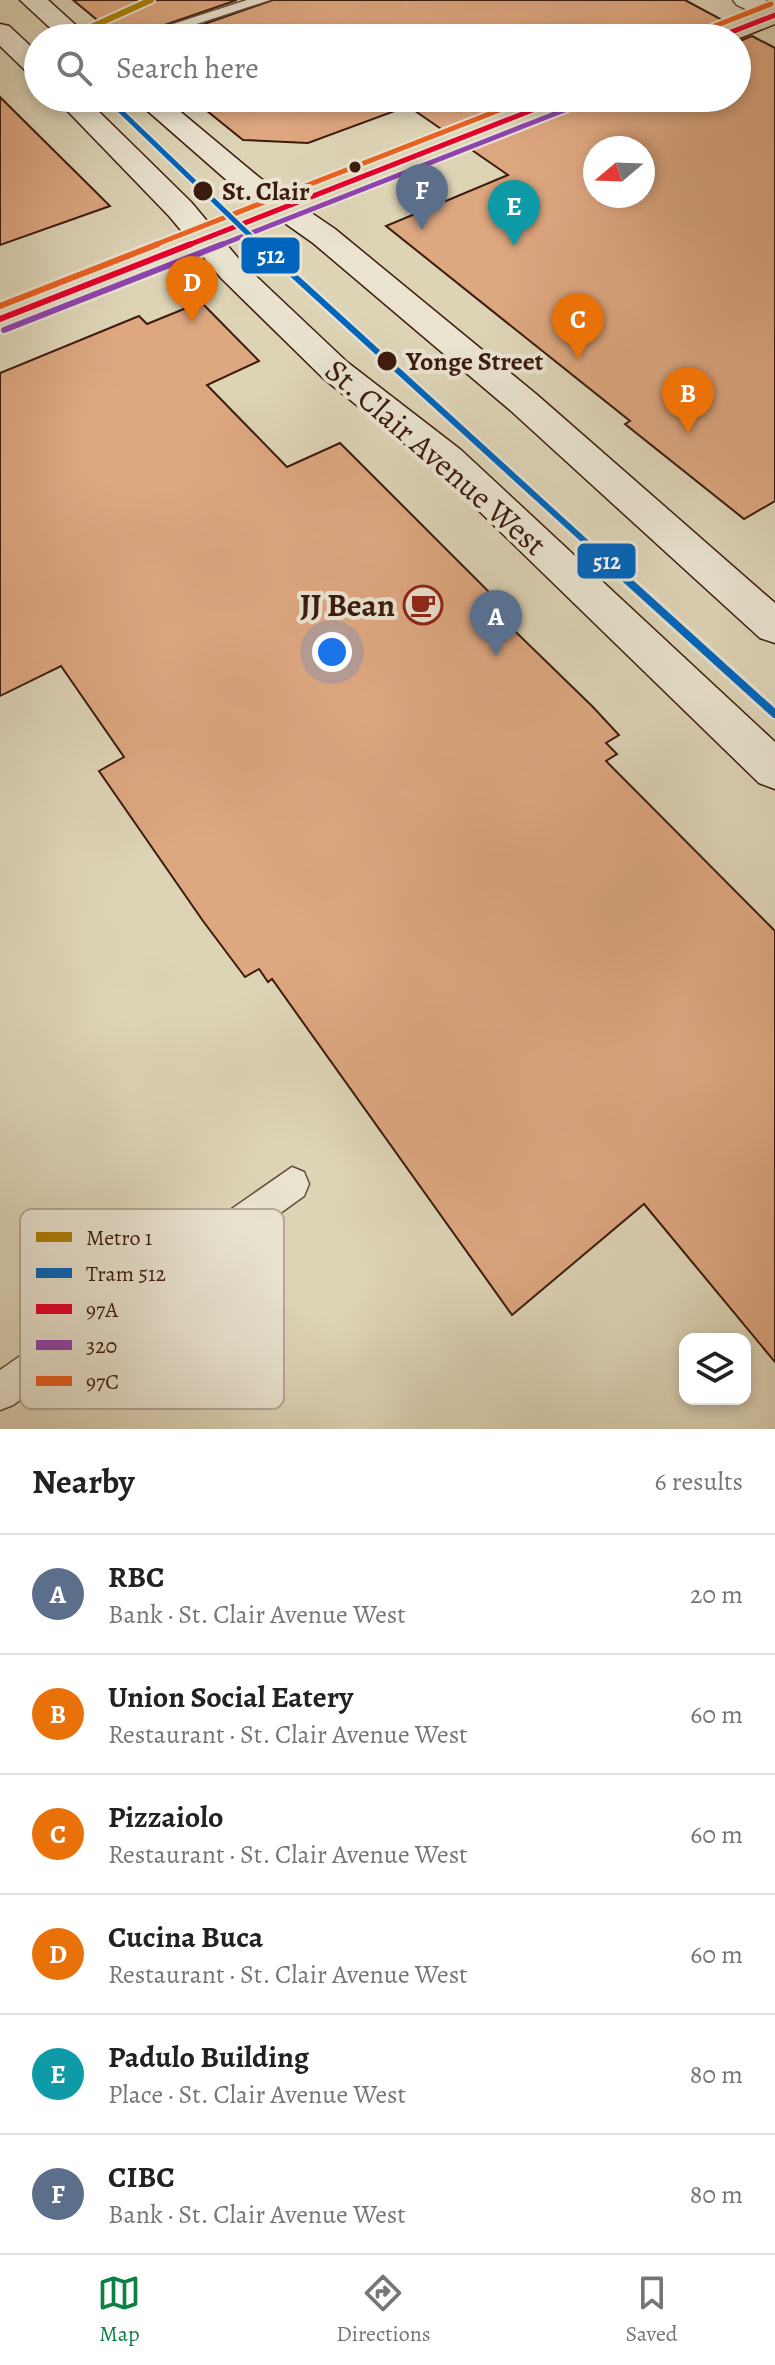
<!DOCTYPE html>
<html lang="en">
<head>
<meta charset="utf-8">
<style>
	:root { --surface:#fff; --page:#f2f2f2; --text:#222; --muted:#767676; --line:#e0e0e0; --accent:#0b8043 }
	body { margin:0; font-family:Alegreya,serif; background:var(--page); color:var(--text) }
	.controls { position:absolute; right:24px; bottom:24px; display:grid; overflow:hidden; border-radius:16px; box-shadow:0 4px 12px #0003 }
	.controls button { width:72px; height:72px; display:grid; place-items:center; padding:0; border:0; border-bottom:2px solid var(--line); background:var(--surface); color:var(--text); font:40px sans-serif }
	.compass { position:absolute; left:583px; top:136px; width:72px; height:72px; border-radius:50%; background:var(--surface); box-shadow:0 4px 12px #0003; rotate:251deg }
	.you { position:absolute; left:332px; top:652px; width:28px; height:28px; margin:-20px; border:6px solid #fff; border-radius:50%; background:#1a73e8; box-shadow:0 0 0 12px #1a73e833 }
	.badge { display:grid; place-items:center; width:52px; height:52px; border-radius:50%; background:var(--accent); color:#fff; font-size:26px; font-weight:700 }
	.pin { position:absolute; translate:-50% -66px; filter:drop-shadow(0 2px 4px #0008) }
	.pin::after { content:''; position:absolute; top:42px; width:28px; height:24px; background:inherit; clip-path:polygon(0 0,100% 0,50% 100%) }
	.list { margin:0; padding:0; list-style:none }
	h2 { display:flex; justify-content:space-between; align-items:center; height:104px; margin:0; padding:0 32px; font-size:34px }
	h2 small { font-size:26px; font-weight:400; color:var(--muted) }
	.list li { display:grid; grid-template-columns:52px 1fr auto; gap:24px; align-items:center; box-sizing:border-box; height:120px; padding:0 32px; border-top:2px solid var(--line) }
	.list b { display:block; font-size:30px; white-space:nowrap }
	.list p { margin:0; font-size:26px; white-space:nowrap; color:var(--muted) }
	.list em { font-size:26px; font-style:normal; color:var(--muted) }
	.icon { flex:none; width:44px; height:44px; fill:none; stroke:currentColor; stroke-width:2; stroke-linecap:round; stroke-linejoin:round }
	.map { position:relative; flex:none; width:775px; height:1429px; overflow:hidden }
	.search { position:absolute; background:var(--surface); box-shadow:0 4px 12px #0003; left:24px; right:24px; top:24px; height:88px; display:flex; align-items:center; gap:20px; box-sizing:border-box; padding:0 28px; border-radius:44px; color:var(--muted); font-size:30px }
	.sheet { height:824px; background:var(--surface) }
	nav { display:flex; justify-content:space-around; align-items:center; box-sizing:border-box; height:112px; border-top:2px solid var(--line); background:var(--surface); font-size:22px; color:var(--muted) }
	nav a { display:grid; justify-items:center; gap:4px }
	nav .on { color:var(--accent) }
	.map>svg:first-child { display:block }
	.building { fill:#dda780; stroke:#3c1b0e; stroke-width:2; fill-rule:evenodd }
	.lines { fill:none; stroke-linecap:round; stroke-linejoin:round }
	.service-casing { stroke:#644938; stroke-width:3 }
	.minor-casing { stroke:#644938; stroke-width:3 }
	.secondary-casing { stroke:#3c1b0e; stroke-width:3 }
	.primary-casing { stroke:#3c1b0e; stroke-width:3 }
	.service { fill:#e9e3d0; fill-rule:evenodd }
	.minor { fill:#e9e3d0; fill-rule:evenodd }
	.secondary { fill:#e9e3d0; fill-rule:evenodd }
	.primary { fill:#ddd4b6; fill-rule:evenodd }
	.bus-1-far1-casing { stroke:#e9e3d0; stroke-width:9 }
	.bus-1-casing { stroke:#e9e3d0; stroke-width:11 }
	.bus-2-far1-casing { stroke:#e9e3d0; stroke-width:9 }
	.bus-2-casing { stroke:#e9e3d0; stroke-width:11 }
	.bus-3-far1-casing { stroke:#e9e3d0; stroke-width:9 }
	.bus-3-casing { stroke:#e9e3d0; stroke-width:11 }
	.bus-1-far1 { stroke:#e4002b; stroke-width:5 }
	.bus-1 { stroke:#e4002b; stroke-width:6 }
	.bus-2-far1 { stroke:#8e44ad; stroke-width:5 }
	.bus-2 { stroke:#8e44ad; stroke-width:6 }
	.bus-3-far1 { stroke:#e96121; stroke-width:5 }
	.bus-3 { stroke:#e96121; stroke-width:6 }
	.tram-1-far2-casing { stroke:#e9e3d0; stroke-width:9 }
	.tram-1-far1-casing { stroke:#e9e3d0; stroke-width:11 }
	.tram-1-casing { stroke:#e9e3d0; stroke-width:14 }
	.tram-1-far2 { stroke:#0065bd; stroke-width:5 }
	.tram-1-far1 { stroke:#0065bd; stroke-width:6 }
	.tram-1 { stroke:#0065bd; stroke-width:8 }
	.metro-1-casing { stroke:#e9e3d0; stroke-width:10 }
	.metro-1 { stroke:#ad8006; stroke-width:6 }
	.bus-dot { fill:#3c1b0e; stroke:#e9e3d0; stroke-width:3 }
	.labels { text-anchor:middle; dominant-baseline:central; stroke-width:8; stroke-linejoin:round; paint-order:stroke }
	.far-stop-label { font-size:26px; font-weight:bold; fill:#3c1b0e; stroke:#e9e3d0; text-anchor:start }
	.street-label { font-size:32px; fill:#3c1b0e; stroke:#e9e3d0 }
	.poi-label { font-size:32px; font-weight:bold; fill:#3c1b0e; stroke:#e9e3d0; text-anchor:end }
	.key { fill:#e9e3d0; stroke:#b5a796; stroke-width:2 }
	.key-label { font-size:22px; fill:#3c1b0e }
	.line-badge { stroke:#e9e3d0; stroke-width:3 }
	.badge-label { font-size:22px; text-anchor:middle; font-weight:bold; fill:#fff }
</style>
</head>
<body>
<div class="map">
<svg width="775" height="1429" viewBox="0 0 775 1429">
	<rect width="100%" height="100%" fill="#ddd4b6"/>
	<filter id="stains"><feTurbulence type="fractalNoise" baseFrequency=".0025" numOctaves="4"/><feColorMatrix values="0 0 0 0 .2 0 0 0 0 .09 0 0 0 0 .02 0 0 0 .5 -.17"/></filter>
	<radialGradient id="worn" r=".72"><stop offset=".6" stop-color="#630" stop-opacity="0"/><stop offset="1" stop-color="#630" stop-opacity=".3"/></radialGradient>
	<!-- building -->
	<g class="building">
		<polygon points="73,0 237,0 127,38 119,38"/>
		<polygon points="273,0 685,0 726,22 706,29 700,38 164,38"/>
		<path d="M752 36 775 48V501L744 519 625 424 630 421 386 226 508 175 469 148 574 107 580 98H737V42ZM595 148H643V196H595Z"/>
		<polygon points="0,97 110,206 0,245"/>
		<polygon points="191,98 530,98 444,131 408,106 308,143 243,140"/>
		<polygon points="201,302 259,361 207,385 287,467 340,443 497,600 488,605 593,707 619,735 606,743 617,754 606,761 775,931 775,1362 644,1204 512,1315 272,979 268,982 259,969 245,977 203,921 99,771 124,757 61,666 0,696 0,373 139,316 147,324"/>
	</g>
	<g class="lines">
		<defs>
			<g id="service">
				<polygon points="247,0 270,0 154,38 130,38"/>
				<polygon points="292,1167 304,1172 309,1184 304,1196 13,1405 0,1410 0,1370"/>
			</g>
			<polygon id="minor" points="733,0 765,0 775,5 775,23 737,5"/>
			<g id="secondary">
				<polygon points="20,0 48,0 90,38 61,38"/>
				<polygon points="0,24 9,26 38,53 38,75 28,73 0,46"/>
				<polygon points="55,98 85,98 191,202 243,264 347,362 461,450 775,742 775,789 759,783 435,468 323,378 221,278 169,216"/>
				<polygon points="133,98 164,98 260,178 335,229 536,394 775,603 775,643 760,638 510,410 313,243 238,190"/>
			</g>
			<g id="primary">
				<polygon points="775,7 775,24 737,39 703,38 707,32"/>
				<polygon points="538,98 577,98 573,104 0,329 0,307"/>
			</g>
		</defs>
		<!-- service casing -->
		<use href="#service" class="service-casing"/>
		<!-- minor casing -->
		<use href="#minor" class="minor-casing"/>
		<!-- secondary casing -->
		<use href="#secondary" class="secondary-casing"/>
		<!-- primary casing -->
		<use href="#primary" class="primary-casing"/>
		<!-- service -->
		<use href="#service" class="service"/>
		<!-- minor -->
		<use href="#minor" class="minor"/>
		<!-- secondary -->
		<use href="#secondary" class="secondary"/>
		<!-- primary -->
		<use href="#primary" class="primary"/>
		<defs>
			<g id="bus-1-far1">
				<polyline points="716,38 775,15"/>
				<polyline points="186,246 563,98"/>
			</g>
			<polyline id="bus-1" points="0,319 191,244"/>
			<polyline id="bus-2-far1" points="218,246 567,109"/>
			<polyline id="bus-2" points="4,330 223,244"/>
			<g id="bus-3-far1">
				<polyline points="712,27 771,4"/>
				<polyline points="152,246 530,98"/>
			</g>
			<polyline id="bus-3" points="0,306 158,244"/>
		</defs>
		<!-- bus-1-far1 casing -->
		<use href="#bus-1-far1" class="bus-1-far1-casing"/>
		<!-- bus-1 casing -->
		<use href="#bus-1" class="bus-1-casing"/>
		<!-- bus-2-far1 casing -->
		<use href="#bus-2-far1" class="bus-2-far1-casing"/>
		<!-- bus-2 casing -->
		<use href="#bus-2" class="bus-2-casing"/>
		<!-- bus-3-far1 casing -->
		<use href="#bus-3-far1" class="bus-3-far1-casing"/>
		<!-- bus-3 casing -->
		<use href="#bus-3" class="bus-3-casing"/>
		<!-- bus-1-far1 -->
		<use href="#bus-1-far1" class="bus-1-far1"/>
		<!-- bus-1 -->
		<use href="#bus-1" class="bus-1"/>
		<!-- bus-2-far1 -->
		<use href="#bus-2-far1" class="bus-2-far1"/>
		<!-- bus-2 -->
		<use href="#bus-2" class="bus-2"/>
		<!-- bus-3-far1 -->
		<use href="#bus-3-far1" class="bus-3-far1"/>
		<!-- bus-3 -->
		<use href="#bus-3" class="bus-3"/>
		<defs>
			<polyline id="tram-1-far2" points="107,98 261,246"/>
			<polyline id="tram-1-far1" points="259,244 600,555"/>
			<polyline id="tram-1" points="597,553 775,714"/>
		</defs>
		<!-- tram-1-far2 casing -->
		<use href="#tram-1-far2" class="tram-1-far2-casing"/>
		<!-- tram-1-far1 casing -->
		<use href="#tram-1-far1" class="tram-1-far1-casing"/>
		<!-- tram-1 casing -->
		<use href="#tram-1" class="tram-1-casing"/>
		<!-- tram-1-far2 -->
		<use href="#tram-1-far2" class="tram-1-far2"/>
		<!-- tram-1-far1 -->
		<use href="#tram-1-far1" class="tram-1-far1"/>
		<!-- tram-1 -->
		<use href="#tram-1" class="tram-1"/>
		<defs>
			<polyline id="metro-1" points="67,38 151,0"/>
		</defs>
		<!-- metro-1 casing -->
		<use href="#metro-1" class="metro-1-casing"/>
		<!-- metro-1 -->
		<use href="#metro-1" class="metro-1"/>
	</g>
	<!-- icons -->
	<defs>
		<symbol id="cafe-ring" viewBox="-11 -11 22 22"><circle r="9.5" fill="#e9e3d0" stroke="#8f2418" stroke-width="1.5"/><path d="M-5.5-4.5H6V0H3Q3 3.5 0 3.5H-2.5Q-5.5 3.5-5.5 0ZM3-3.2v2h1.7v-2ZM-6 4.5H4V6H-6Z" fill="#8f2418"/></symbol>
	</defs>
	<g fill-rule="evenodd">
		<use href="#cafe-ring" x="401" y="583" width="44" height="44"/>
	</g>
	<!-- markers -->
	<g class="bus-dot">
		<circle cx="355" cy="167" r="7"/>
		<circle cx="203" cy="191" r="11"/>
		<circle cx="387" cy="361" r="11"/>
	</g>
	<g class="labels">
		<!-- far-stop labels -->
		<g class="far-stop-label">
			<text x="222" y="191">St. Clair</text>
			<text x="406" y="361">Yonge Street</text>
		</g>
		<!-- street labels -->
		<g class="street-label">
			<text transform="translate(436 457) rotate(41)">St. Clair Avenue West</text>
		</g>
		<!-- poi labels -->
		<g class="poi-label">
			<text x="395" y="605">JJ Bean</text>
		</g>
	</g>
	<!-- legend -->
	<rect x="20" y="1209" width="264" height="200" rx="12" class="key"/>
	<rect x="36" y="1232" width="36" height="10" fill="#ad8006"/>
	<rect x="36" y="1268" width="36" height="10" fill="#0065bd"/>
	<rect x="36" y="1304" width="36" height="10" fill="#e4002b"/>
	<rect x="36" y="1340" width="36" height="10" fill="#8e44ad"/>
	<rect x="36" y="1376" width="36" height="10" fill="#e96121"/>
	<g class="key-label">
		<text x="86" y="1245">Metro 1</text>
		<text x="86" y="1281">Tram 512</text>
		<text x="86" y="1317">97A</text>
		<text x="86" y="1353">320</text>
		<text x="86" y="1389">97C</text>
	</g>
	<g class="line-badge">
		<rect x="240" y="236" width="61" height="39" rx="8" fill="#0065bd"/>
		<rect x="576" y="542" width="61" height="38" rx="8" fill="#0065bd"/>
	</g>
	<g class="badge-label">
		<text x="271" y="263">512</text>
		<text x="607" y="569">512</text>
	</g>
	<rect width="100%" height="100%" filter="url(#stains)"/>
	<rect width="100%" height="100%" fill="url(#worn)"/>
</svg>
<div class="controls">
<button><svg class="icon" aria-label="layers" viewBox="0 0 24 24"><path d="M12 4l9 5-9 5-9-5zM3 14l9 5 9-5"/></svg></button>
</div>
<svg class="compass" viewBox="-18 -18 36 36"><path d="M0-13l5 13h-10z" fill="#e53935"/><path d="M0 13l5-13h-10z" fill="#767676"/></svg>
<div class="you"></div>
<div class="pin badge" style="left:496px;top:656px;background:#5c6f8a">A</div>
<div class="pin badge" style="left:688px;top:433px;background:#e8710a">B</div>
<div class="pin badge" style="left:578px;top:359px;background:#e8710a">C</div>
<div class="pin badge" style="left:192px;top:322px;background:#e8710a">D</div>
<div class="pin badge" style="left:514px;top:246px;background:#0f9aa8">E</div>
<div class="pin badge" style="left:422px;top:230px;background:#5c6f8a">F</div>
<div class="search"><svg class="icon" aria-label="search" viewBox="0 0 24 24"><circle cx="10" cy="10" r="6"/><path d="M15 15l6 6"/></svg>Search here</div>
</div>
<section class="sheet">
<h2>Nearby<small>6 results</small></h2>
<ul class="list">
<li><span class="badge" style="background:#5c6f8a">A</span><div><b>RBC</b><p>Bank · St. Clair Avenue West</p></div><em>20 m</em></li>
<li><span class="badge" style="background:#e8710a">B</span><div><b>Union Social Eatery</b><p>Restaurant · St. Clair Avenue West</p></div><em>60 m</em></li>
<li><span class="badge" style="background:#e8710a">C</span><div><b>Pizzaiolo</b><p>Restaurant · St. Clair Avenue West</p></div><em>60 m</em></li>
<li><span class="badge" style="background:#e8710a">D</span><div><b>Cucina Buca</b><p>Restaurant · St. Clair Avenue West</p></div><em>60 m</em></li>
<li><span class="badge" style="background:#0f9aa8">E</span><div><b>Padulo Building</b><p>Place · St. Clair Avenue West</p></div><em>80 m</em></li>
<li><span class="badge" style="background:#5c6f8a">F</span><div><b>CIBC</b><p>Bank · St. Clair Avenue West</p></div><em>80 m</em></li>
</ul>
</section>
<nav>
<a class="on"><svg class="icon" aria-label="map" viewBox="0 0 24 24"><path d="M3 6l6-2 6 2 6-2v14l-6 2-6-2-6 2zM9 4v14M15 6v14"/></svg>Map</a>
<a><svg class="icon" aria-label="directions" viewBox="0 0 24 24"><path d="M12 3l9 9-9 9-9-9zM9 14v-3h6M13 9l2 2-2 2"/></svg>Directions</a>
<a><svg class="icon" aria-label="saved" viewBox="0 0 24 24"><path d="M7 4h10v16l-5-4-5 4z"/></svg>Saved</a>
</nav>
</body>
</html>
